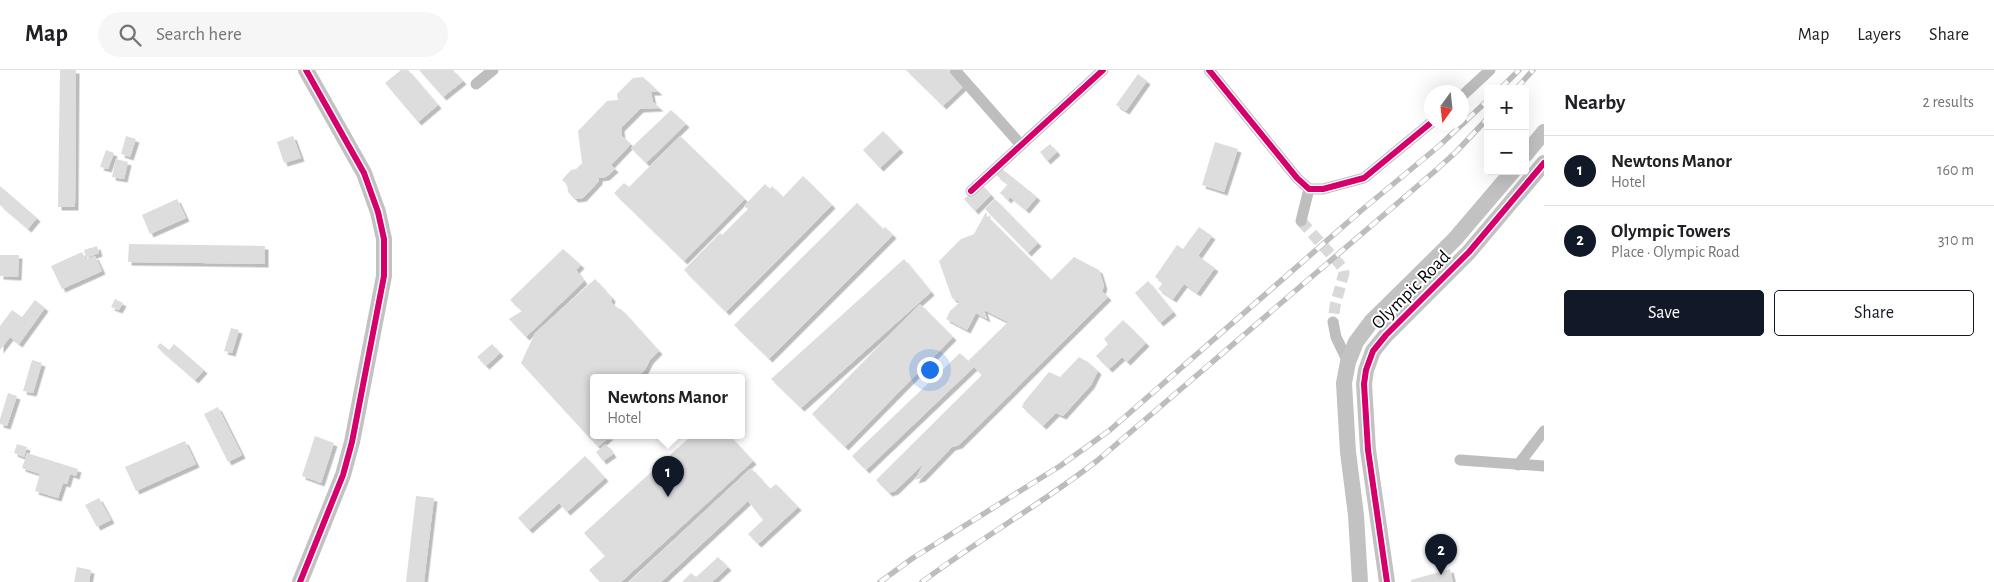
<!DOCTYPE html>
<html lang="en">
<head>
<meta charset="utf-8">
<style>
	:root { --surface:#fff; --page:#f6f6f6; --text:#202124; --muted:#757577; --line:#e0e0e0; --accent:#111827 }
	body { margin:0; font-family:"Alegreya Sans",sans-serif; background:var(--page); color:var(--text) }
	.controls { position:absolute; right:15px; top:15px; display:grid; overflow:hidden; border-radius:5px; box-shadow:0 5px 20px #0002 }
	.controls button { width:45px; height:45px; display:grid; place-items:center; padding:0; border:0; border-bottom:1px solid var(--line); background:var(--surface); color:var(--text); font:25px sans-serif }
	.compass { position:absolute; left:1424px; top:15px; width:45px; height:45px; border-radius:50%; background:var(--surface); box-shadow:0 5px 20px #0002; rotate:195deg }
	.you { position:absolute; left:929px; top:299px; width:18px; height:18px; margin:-12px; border:4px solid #fff; border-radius:50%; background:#1a73e8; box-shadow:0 0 0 8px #1a73e833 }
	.badge { display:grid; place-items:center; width:32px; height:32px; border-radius:50%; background:var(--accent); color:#fff; font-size:16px; font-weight:700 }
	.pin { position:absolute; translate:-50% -41px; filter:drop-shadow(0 1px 2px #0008) }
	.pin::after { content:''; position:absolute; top:26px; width:18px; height:15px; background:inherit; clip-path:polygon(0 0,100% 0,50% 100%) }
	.popup { position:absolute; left:590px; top:304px; width:155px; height:65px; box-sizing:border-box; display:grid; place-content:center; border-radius:5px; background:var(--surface); filter:drop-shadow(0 1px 4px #0005); font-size:16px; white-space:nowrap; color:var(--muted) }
	.popup b { font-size:19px; color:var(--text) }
	.popup::after { content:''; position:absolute; left:50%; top:100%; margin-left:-10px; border:10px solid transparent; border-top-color:var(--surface) }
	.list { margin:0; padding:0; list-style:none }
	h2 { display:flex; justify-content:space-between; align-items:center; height:65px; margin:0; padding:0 20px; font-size:21px }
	h2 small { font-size:16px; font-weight:400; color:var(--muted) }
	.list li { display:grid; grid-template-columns:32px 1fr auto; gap:15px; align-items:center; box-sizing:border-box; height:70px; padding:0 20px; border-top:1px solid var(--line) }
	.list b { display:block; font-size:19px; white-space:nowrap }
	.list p { margin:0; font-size:16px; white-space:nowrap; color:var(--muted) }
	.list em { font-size:16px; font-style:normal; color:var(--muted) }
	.actions { display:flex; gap:10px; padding:15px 20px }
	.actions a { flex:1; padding:11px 0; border:1px solid var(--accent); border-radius:5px; text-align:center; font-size:18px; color:var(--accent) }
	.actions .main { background:var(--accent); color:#fff }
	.icon { flex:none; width:28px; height:28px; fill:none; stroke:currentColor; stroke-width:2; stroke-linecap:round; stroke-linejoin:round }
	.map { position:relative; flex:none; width:1544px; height:512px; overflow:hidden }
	header { display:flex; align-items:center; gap:30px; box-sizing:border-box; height:70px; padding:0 25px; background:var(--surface); border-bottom:1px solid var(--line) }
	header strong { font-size:24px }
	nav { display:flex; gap:28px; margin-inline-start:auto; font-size:18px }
	.search { width:350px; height:45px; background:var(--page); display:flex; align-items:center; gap:12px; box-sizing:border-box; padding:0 18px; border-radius:28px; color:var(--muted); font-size:19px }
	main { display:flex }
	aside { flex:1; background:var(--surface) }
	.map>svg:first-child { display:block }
	.building { fill:#ddd; filter:url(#shadow) }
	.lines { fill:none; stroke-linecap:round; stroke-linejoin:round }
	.street-tunnel { stroke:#d9d9d9; stroke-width:11; stroke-dasharray:11 5.5; stroke-linecap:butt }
	.street { stroke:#bebebe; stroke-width:11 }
	.secondary { stroke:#c2c2c2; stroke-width:16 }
	.rail-casing { stroke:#bdbdbd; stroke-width:5.5 }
	.rail { stroke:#fff; stroke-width:4; stroke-dasharray:11; stroke-linecap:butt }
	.cycleway-casing { stroke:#fff; stroke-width:9 }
	.cycleway { stroke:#d6006c; stroke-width:6 }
	.labels { text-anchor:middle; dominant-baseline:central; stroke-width:4; stroke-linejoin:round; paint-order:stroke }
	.street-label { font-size:19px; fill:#000; stroke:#fff }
</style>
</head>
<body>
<header>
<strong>Map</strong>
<div class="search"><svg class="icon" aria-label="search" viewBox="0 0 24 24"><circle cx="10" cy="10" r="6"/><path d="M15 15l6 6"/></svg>Search here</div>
<nav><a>Map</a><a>Layers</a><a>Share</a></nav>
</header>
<main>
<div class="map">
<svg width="1544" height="512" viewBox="0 0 1544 512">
	<defs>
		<filter id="shadow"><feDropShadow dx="3.5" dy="3.5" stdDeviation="0" flood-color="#0004"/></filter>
	</defs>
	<rect width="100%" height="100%" fill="#fff"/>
	<!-- building -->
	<g class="building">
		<polygon points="60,0 76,0 75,137 58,137"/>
		<polygon points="401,0 408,0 438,35 418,52 385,13"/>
		<polygon points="419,0 453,0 463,11 443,27"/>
		<polygon points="906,0 948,0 964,16 943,36"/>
		<polygon points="1138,4 1147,11 1126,41 1116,35"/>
		<polygon points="643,7 659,22 651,22 653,32 660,38 640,39 621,58 622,66 631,74 611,95 615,99 606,107 599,108 599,111 583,128 575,129 568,122 567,114 562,110 571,100 576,99 582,93 578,61 607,31 618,30 617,24 633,8"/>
		<polygon points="671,40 686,54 646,93 631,78"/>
		<polygon points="883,61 900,79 880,98 863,80"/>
		<polygon points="126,66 136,69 130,87 121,84"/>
		<polygon points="293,66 301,88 284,93 277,72"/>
		<polygon points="680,66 745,129 684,191 614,123 624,113 629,117"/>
		<polygon points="1215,72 1238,79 1224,122 1202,115"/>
		<polygon points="1050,74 1057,82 1047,91 1040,82"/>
		<polygon points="106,80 114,83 108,99 100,97"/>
		<polygon points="116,89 128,92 124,109 112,107"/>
		<polygon points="1001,98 1037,127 1026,140 1010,127 1008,130 1000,123 1008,114 996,105"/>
		<polygon points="803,106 832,135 726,242 684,200 720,163 722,165 748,139 744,136 765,114 770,119 772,116 783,127"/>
		<polygon points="981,114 991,125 975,141 964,129"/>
		<polygon points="0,116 37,148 28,159 0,135"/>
		<polygon points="177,129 186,148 150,164 142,145"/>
		<polygon points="995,129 1038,173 1028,183 985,139"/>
		<polygon points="857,133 883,159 885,157 893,165 769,289 734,255"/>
		<polygon points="986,142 987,146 1051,210 1074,187 1099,200 1104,216 1102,221 1108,227 959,375 952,377 922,408 915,410 924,393 895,421 889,423 876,410 982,305 974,297 866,400 852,386 960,283 968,291 1008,252 984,240 987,249 976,243 967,260 946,249 950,241 960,232 952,228 939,191 961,169 974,164"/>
		<polygon points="1199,157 1212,166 1198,186 1215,198 1197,223 1184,214 1173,229 1158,219 1163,213 1155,207 1177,175 1183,179"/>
		<polygon points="129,174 265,176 265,194 128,192"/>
		<polygon points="97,176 99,183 86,188 84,180"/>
		<polygon points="563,179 581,195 576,200 584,211 526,267 509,249 522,241 510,230"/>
		<polygon points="82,182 86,190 95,186 102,201 62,219 51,196"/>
		<polygon points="0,185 19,185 18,207 0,206"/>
		<polygon points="904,189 931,222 801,338 771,309"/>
		<polygon points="595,209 612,228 611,232 616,237 622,240 659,281 650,290 645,300 636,308 594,308 594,366 610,366 598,377 521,293 535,263"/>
		<polygon points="1148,211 1173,242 1160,253 1135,223"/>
		<polygon points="115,229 123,233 119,240 111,237"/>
		<polygon points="35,230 45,238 19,274 10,267 0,280 0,256 12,240 22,247"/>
		<polygon points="920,234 953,267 845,377 812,344"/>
		<polygon points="1123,250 1146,273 1127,292 1122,287 1109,299 1096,286 1108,274 1104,269"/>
		<polygon points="231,258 239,260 232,283 224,281"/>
		<polygon points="160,273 169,280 174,274 204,300 195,310 157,277"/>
		<polygon points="492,274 500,283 486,296 477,287"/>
		<polygon points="1079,287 1088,292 1098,301 1091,315 1063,346 1056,343 1043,356 1022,337 1024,332 1049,302 1060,307"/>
		<polygon points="32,290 42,293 33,323 23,321"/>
		<polygon points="8,323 17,326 7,356 0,354 0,349"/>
		<polygon points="218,337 242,385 228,392 204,344"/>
		<polygon points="315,366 334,373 321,413 302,406"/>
		<polygon points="691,366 730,366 753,391 621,512 600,512 589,500 605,486 584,463"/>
		<polygon points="185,371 196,394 136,421 125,397"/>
		<polygon points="17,374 27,377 24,387 14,383"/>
		<polygon points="606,374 613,384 603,391 596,382"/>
		<polygon points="27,383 78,399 76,406 70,404 67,414 63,413 58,428 35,421 40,404 22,398"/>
		<polygon points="585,386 605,408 567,442 559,433 529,460 518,448"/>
		<polygon points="751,398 770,419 776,414 798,437 758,474 748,464 763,450 748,431 661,512 629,512"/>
		<polygon points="416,426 434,428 424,512 406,512"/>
		<polygon points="99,428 111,450 97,457 85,435"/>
		<polygon points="718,487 728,497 712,512 682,512 691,503 696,507"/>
		<polygon points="77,497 91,500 89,512 74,512"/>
		<polygon points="1450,499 1453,512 1411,512 1411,510"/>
	</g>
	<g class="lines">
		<!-- street-tunnel -->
		<polyline class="street-tunnel" points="1301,151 1343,198 1344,203 1335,236 1333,252"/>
		<!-- street -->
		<g class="street">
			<polyline points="955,0 1021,75"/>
			<polyline points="1209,0 1297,108 1309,119 1323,119 1364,108 1432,52"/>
			<polyline points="476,14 493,0"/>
			<polyline points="1462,26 1490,0"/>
			<polyline points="971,121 1103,0"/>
			<polyline points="1301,151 1309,119"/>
			<polyline points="1333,252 1336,267 1348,292"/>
			<polyline points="1460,390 1544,396"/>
			<polyline points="1518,395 1544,361"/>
		</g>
		<!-- secondary -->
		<g class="secondary">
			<polyline points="1525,85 1544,62"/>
			<polyline points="300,512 343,405 352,372 384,206 384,169 378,142 364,103 306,0"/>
			<polyline points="1360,512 1356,445 1348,382 1344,313 1348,292 1356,272 1371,252 1455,169 1513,101"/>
			<polyline points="1387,512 1368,380 1364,314 1366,300 1373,281 1386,265 1469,182 1544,93"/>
		</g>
		<defs>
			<g id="rail">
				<polyline points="1500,19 1519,0"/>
				<polyline points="1516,19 1533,0"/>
				<polyline points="880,512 913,488 1060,396 1110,360 1363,139 1439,76 1488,30"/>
				<path d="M922 512C979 469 1042 434 1098 390L1435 101 1456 82 1488 48"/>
			</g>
		</defs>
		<!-- rail casing -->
		<use href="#rail" class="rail-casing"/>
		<!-- rail -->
		<use href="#rail" class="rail"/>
		<defs>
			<g id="cycleway">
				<polyline points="1209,0 1297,108 1309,119 1323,119 1364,108 1432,52"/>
				<polyline points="971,121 1103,0"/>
				<polyline points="300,512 343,405 352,372 384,206 384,169 378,142 364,103 306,0"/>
				<polyline points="1387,512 1368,380 1364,314 1366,300 1373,281 1386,265 1469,182 1544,93"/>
			</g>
		</defs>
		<!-- cycleway casing -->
		<use href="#cycleway" class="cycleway-casing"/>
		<!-- cycleway -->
		<use href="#cycleway" class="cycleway"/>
	</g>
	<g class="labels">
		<!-- street labels -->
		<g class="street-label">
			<text transform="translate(1411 220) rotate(-45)">Olympic Road</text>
		</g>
	</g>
</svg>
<div class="controls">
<button>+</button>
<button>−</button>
</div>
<svg class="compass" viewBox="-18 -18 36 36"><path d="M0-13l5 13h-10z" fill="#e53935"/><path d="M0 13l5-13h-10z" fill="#757577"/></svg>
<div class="you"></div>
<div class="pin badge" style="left:668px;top:427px">1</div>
<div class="popup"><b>Newtons Manor</b>Hotel</div>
<div class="pin badge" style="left:1441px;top:505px">2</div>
</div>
<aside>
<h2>Nearby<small>2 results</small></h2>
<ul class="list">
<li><span class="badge">1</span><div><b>Newtons Manor</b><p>Hotel</p></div><em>160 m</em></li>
<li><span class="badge">2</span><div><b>Olympic Towers</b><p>Place · Olympic Road</p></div><em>310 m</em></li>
</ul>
<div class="actions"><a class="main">Save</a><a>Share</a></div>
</aside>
</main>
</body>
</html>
